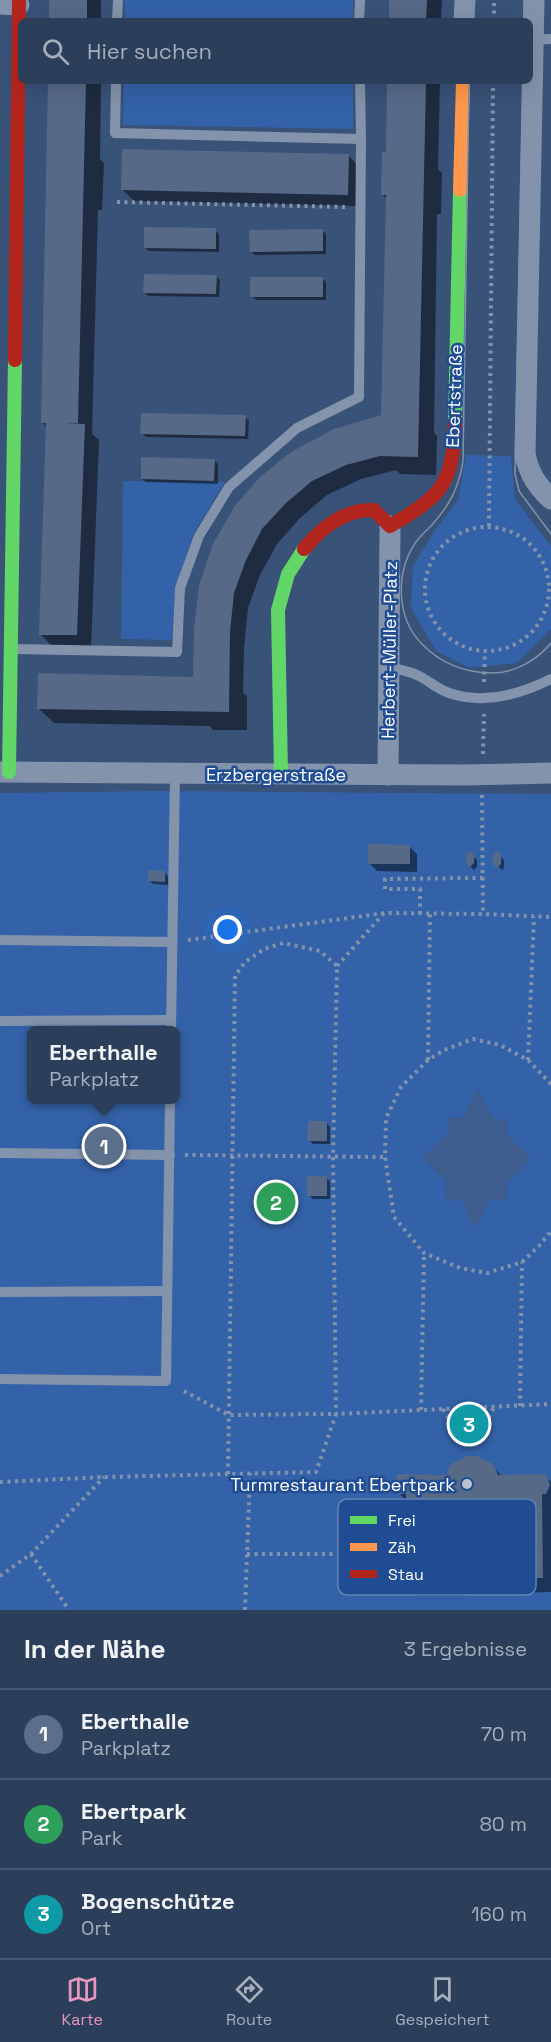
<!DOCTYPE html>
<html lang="de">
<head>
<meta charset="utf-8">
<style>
	:root { --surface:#2b3e5a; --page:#334560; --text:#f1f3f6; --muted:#a6aebb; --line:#475770; --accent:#e797bd }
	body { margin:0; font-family:"Space Grotesk",sans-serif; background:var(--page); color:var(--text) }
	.you { position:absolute; left:228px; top:930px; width:21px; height:21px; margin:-15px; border:4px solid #fff; border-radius:50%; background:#1a73e8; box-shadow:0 0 0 9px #1a73e833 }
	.badge { display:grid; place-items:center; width:39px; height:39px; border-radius:50%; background:var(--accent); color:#fff; font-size:20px; font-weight:700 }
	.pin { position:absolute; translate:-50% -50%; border:3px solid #fff; box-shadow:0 2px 6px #0006 }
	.popup { position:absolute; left:27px; top:1026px; width:153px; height:78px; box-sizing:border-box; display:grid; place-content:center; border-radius:9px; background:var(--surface); filter:drop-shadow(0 2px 4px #0005); font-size:20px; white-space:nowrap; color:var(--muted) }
	.popup b { font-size:22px; color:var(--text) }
	.popup::after { content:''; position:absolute; left:50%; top:100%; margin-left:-12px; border:12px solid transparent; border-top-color:var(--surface) }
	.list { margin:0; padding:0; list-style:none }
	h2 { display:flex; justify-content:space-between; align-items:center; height:78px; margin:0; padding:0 24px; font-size:26px }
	h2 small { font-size:20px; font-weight:400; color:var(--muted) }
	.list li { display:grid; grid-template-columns:39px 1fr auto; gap:18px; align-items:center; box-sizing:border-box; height:90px; padding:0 24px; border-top:2px solid var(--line) }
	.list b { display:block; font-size:22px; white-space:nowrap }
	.list p { margin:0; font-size:20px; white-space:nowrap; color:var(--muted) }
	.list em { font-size:20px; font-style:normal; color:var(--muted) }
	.icon { flex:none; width:33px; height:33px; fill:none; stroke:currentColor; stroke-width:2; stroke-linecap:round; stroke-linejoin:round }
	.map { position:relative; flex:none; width:551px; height:1610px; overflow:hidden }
	.search { position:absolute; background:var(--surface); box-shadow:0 6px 24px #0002; left:18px; right:18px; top:18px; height:66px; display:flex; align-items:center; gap:15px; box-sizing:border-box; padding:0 21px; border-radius:9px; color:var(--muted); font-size:22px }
	.sheet { height:348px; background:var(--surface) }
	nav { display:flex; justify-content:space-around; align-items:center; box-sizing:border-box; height:84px; border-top:2px solid var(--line); background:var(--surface); font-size:16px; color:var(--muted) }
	nav a { display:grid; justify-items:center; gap:3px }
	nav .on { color:var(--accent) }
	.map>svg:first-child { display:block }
	.green { fill:#3462a8; fill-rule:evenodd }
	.water { fill:#3e5c8e }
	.shadow { fill:#0007 }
	.building { fill:#566987 }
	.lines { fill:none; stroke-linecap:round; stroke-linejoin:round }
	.path { stroke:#8293ab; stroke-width:4; stroke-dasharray:3 4.5; stroke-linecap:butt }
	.lane { stroke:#8293ab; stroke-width:10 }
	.street { stroke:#8293ab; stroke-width:21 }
	.fast { stroke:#63d668; stroke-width:14 }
	.slow { stroke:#ff974d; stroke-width:14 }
	.jam { stroke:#b3261e; stroke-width:14 }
	.tram { stroke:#8192ab; stroke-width:1.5 }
	.poi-dot { fill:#bac2d0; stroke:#1f4c92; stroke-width:2 }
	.labels { text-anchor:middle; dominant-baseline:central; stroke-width:5; stroke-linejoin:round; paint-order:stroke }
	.street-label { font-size:18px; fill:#fff; stroke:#1f4c92 }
	.poi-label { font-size:18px; fill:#fff; stroke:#1f4c92; text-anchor:end }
	.key { fill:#1f4c92; stroke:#6282b3; stroke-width:1.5 }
	.key-label { font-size:16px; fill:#fff }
</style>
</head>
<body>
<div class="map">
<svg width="551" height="1610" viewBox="0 0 551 1610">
	<rect width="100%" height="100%" fill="#395278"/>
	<!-- green -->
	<g class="green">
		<rect x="125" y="0" width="228" height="21"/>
		<polygon points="124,81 353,81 353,129 123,125"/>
		<polygon points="466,455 511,456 515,499 551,546 551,629 517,663 470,668 436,651 411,608 413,566 435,530 458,500"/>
		<polygon points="123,481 225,482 194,533 175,588 172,640 121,639"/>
		<path d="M159 791 551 794V1610H0V793ZM32 1030H176V1100H32Z"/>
	</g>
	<!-- water -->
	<polygon class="water" points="478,1089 492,1118 507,1120 506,1133 531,1159 507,1183 506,1200 489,1200 475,1229 461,1200 446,1199 446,1182 423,1158 448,1133 448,1118 463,1117"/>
	<!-- shadow -->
	<g class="shadow">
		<rect x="50" y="0" width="51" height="21"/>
		<polygon points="390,0 442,0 441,21 390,21"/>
		<polygon points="49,81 101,81 100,159 104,163 102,210 98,210 92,434 99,440 91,650 55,649 40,634 47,427 42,422"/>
		<polygon points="389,81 440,81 438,169 442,173 441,214 437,214 434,433 437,436 436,475 400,474 396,470 361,479 327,495 300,518 277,544 260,575 248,608 244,648 243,693 247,696 247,730 213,730 210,726 54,723 39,709 197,678 214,545 383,417 388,200 382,194 389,154"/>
		<polygon points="349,156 360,168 359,206 134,201 122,189"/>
		<polygon points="215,230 219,234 219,252 149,251 145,247"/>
		<polygon points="322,230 326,234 326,254 255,255 251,252"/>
		<polygon points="216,276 220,280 219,297 148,296 145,293"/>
		<polygon points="322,278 326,282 326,300 256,300 252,296"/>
		<polygon points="245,417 249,421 248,439 146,437 142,433"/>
		<polygon points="214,460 218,464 218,484 146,482 142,479"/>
		<polygon points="409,846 417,854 417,872 377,871 369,863"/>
		<polygon points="470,853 477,860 477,867 474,870 467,863"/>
		<polygon points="497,853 504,860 504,868 502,870 495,863"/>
		<polygon points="165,873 168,876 168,885 153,884 149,880"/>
		<polygon points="327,1123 330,1127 330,1144 313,1144 309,1140"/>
		<polygon points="326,1178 330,1181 330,1199 313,1199 309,1195"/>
		<polygon points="491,1465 502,1476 545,1476 551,1482 551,1592 508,1593 494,1578 494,1544 465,1544 465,1596 417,1596 402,1581 407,1502 399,1493 447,1476"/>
	</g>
	<!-- building -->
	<g class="building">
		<rect x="49" y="0" width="38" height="21"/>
		<polygon points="389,0 427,0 426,21 389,21"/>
		<polygon points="48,81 86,81 78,423 66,423 85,424 77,635 39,635 46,423 41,423"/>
		<polygon points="387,81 426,81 418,457 380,456 346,465 312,481 286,503 262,529 246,560 234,593 230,632 229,712 37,709 38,673 193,677 194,629 199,585 213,544 234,507 260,477 291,452 334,429 381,415 386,195 381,195 382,152 386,152"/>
		<polygon points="122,149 349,154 348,195 121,190"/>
		<polygon points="144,227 216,228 216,249 144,248"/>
		<polygon points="323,229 323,251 250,252 249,230"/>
		<polygon points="144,274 217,275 216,294 143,293"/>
		<rect x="250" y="277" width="73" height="20"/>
		<polygon points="141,413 246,415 245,436 140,434"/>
		<polygon points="141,457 215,459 214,481 141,479"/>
		<polygon points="368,844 410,845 410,864 368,864"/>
		<polygon points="470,851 474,855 474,863 470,867 466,863 466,855"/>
		<polygon points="497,851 501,855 501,864 497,868 493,864 493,855"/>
		<polygon points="148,870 165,871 165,882 148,881"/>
		<polygon points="308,1121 327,1121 327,1141 307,1141"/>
		<rect x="307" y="1176" width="20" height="20"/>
		<polygon points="464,1456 480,1456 480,1458 493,1464 498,1475 546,1474 550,1485 546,1494 542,1494 543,1578 492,1578 492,1530 451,1530 451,1582 401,1582 401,1513 406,1513 406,1494 398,1494 394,1484 398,1474 446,1475 451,1464 464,1458"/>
	</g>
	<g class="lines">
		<!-- path -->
		<g class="path">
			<polyline points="494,21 494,0"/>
			<polyline points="117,202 345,207"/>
			<polyline points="489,526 493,81"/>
			<circle cx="487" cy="589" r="62"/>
			<polyline points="484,682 485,652"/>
			<polyline points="483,754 484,714"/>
			<polyline points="482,795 483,914"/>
			<polyline points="420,914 420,889 385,889 385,879 483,878"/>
			<polyline points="188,940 385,913 483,914 551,917"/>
			<polyline points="337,966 384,913"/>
			<polyline points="428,1060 430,913"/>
			<polyline points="528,1060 534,917"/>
			<polyline points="551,1084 528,1060 500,1045 473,1039 444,1050 428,1060 401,1087 386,1118 385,1157 394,1217 424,1253 460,1268 487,1273 522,1262 539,1246 551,1231"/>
			<polyline points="185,1155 385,1157"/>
			<polyline points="520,1406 522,1262"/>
			<polyline points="443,1409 461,1439 478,1438 494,1407"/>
			<polyline points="421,1410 424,1253"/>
			<polyline points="228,1474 235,976 245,962 264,949 283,943 320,951 337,966 333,1156 336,1414 551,1404"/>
			<polyline points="0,1482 104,1477 316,1472 336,1414 229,1415 180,1389"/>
			<polyline points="31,1554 69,1610"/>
			<polyline points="247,1554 369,1554 371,1514"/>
			<polyline points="0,1576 31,1554 104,1477"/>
			<polyline points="245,1610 250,1473"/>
		</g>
		<!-- lane -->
		<g class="lane">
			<polyline points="117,21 118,0"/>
			<polyline points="359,21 360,0"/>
			<polyline points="530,40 551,39"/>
			<polyline points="116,81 115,133 361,139"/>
			<polyline points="13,649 177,652 180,588 199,536 229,487 297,428 359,397 361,139 360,81"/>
			<path d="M390 667C400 670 411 671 421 677 430 682 438 689 449 693 484 705 519 695 551 679"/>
			<polyline points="0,940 172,942"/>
			<polyline points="0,1021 171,1020"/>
			<polyline points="171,1030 175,774"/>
			<polyline points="0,1153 170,1155"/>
			<polyline points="0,1292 167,1291"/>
			<polyline points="0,1379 166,1381 170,1100"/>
		</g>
		<!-- street -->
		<g class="street">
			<path d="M534 0 525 454C529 473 536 485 551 499"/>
			<polyline points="0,4 19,5"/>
			<polyline points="464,21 465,0"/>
			<polyline points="0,772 465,775 551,773"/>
			<polyline points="388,775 390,526"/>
		</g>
		<!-- fast -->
		<g class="fast">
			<polyline points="455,422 460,190"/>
			<polyline points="9,772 15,360"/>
			<polyline points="281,774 278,610 288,574 304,549"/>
		</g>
		<!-- slow -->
		<polyline class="slow" points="460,190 463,81"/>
		<!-- jam -->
		<g class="jam">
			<polyline points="15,360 19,0"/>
			<path d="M304 549C322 527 345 509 374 510L390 526C443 495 453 484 455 422"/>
		</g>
		<!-- tram -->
		<g class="tram">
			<polyline points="471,21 471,0"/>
			<polyline points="524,21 524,0"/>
			<path d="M469 81 463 461C459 488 449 506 431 526 426 531 420 536 416 542 395 572 396 618 422 644 440 663 465 673 492 673 515 673 537 660 551 643"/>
			<polyline points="523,81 515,474 519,491 551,534"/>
		</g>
	</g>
	<!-- markers -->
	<circle class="poi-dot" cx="467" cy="1484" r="6"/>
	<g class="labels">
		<!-- street labels -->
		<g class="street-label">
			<text transform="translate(454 396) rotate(-88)">Ebertstraße</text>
			<text transform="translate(389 650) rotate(-89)">Herbert-Müller-Platz</text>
			<text x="276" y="774">Erzbergerstraße</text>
		</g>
		<!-- poi labels -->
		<g class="poi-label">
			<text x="455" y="1484">Turmrestaurant Ebertpark</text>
		</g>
	</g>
	<!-- legend -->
	<rect x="338" y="1499" width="198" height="96" rx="9" class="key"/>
	<rect x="350" y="1516" width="27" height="8" fill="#63d668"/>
	<rect x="350" y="1543" width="27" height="8" fill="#ff974d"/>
	<rect x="350" y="1570" width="27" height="8" fill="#b3261e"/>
	<g class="key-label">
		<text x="388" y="1526">Frei</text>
		<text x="388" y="1553">Zäh</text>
		<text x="388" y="1580">Stau</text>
	</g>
</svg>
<div class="you"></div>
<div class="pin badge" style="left:104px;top:1146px;background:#5c6f8a">1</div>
<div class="popup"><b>Eberthalle</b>Parkplatz</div>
<div class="pin badge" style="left:276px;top:1202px;background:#2e9e5b">2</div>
<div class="pin badge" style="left:469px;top:1424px;background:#0f9aa8">3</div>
<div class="search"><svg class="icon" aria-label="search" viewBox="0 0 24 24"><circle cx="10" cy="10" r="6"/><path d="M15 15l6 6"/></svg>Hier suchen</div>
</div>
<section class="sheet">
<h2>In der Nähe<small>3 Ergebnisse</small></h2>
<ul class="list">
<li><span class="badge" style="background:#5c6f8a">1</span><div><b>Eberthalle</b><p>Parkplatz</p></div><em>70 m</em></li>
<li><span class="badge" style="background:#2e9e5b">2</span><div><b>Ebertpark</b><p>Park</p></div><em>80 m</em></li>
<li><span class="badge" style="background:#0f9aa8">3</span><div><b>Bogenschütze</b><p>Ort</p></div><em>160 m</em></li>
</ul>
</section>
<nav>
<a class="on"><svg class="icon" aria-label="map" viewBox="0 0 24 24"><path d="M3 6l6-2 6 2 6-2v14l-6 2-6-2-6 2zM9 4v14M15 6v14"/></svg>Karte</a>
<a><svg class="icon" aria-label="directions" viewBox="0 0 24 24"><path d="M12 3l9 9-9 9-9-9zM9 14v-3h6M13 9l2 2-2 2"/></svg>Route</a>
<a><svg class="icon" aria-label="saved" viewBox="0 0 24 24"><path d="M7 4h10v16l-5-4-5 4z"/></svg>Gespeichert</a>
</nav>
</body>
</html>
